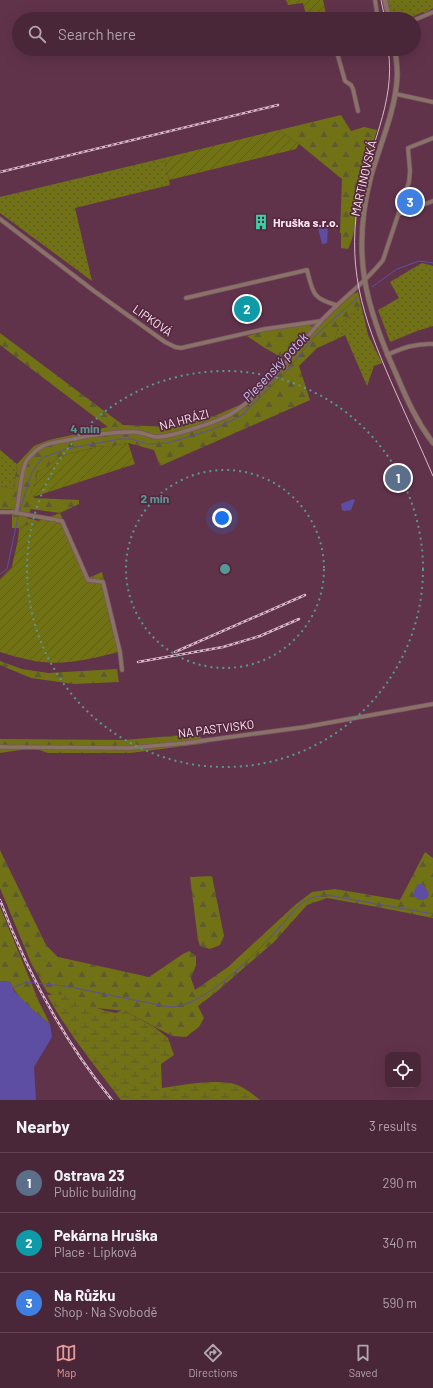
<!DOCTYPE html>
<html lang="en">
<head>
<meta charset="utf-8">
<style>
	:root { --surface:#492638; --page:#502e40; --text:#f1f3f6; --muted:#b1a5ae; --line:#614353; --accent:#e69b98 }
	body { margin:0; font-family:Barlow,sans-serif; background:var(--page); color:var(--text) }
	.controls { position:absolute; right:12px; bottom:12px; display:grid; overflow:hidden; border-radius:8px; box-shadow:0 4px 16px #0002 }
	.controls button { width:36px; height:36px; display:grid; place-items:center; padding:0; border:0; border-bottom:1px solid var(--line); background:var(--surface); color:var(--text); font:20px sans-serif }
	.you { position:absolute; left:222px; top:518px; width:14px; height:14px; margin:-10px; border:3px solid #fff; border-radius:50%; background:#1a73e8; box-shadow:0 0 0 6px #1a73e833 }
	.badge { display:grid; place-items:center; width:26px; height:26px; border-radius:50%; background:var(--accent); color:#fff; font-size:13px; font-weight:700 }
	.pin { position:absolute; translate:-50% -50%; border:2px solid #fff; box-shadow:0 1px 4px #0006 }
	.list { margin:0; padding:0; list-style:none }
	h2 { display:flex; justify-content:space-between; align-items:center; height:52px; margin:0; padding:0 16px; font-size:17px }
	h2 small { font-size:13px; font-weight:400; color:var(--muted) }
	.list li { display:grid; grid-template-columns:26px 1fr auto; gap:12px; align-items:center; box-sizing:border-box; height:60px; padding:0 16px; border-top:1px solid var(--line) }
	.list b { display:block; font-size:15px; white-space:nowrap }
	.list p { margin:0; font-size:13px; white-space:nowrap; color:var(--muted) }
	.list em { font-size:13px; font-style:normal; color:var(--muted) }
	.icon { flex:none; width:22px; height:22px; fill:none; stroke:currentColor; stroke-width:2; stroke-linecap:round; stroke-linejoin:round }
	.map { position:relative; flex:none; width:433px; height:1100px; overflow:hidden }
	.search { position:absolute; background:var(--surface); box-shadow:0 4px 16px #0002; left:12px; right:12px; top:12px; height:44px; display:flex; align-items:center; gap:10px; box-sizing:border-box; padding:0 14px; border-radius:22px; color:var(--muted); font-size:15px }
	.sheet { height:232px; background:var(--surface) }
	nav { display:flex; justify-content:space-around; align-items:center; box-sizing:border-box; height:56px; border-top:1px solid var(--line); background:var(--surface); font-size:11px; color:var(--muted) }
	nav a { display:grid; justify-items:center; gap:2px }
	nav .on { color:var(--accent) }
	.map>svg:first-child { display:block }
	.grass { fill:url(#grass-dots) }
	.forest { fill:url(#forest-firs) }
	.wetland { fill:url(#wetland-marsh) }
	.garden { fill:url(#garden-furrows) }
	.water { fill:#5e4ea3 }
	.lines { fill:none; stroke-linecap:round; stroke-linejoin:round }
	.stream { stroke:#5e4ea3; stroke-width:1 }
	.minor-casing { stroke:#7d5369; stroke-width:5 }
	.tertiary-casing { stroke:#7d5369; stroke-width:6 }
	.minor { stroke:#897266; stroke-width:3.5 }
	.tertiary { stroke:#897266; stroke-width:4.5 }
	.tram { stroke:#d7b9c7; stroke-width:1 }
	.rail-casing { stroke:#d7b9c7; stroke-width:2.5 }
	.rail { stroke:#562840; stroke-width:1; stroke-dasharray:3; stroke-linecap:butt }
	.ring { fill:none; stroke:#579895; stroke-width:2; stroke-dasharray:2 4 }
	.labels { text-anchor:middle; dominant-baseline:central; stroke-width:3.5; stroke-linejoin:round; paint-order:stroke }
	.street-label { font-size:12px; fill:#fee6f1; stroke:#562840 }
	.poi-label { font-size:12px; font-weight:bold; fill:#fee6f1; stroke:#562840; text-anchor:start }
	.water-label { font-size:13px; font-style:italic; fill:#cbc7f5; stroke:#562840 }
	.centre { fill:#579895; stroke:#562840; stroke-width:2 }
	.ring-label { font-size:12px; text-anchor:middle; font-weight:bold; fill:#579895; stroke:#562840; stroke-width:3.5; stroke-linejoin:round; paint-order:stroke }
</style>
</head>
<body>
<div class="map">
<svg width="433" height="1100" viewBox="0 0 433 1100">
	<defs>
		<pattern id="grass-dots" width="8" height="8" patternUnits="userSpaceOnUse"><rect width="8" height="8" fill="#717115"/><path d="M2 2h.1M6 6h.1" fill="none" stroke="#5e5b2e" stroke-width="1.8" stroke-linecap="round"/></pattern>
		<pattern id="forest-firs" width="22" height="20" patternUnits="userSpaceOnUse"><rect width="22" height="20" fill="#717115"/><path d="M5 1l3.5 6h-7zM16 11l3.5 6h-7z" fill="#5e5b2e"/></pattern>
		<pattern id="wetland-marsh" width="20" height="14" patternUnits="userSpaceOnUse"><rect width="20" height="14" fill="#717115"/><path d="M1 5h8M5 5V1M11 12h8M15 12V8" fill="none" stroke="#5e5b2e"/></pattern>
		<pattern id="garden-furrows" width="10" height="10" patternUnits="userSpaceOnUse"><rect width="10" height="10" fill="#717115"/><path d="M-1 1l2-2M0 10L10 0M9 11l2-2" fill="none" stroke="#5e5b2e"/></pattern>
	</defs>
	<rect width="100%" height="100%" fill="#61334b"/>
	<!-- grass -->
	<g class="grass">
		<polygon points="388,0 433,0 433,8 425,13 423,12 414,16 411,19 393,19 391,16"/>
		<polygon points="164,158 170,185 75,208 92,281 0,213 0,197"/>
		<polygon points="422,263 433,266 433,326 417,331 390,342 378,310 399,298 390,282"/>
		<polygon points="361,305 368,335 382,363 374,366 367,386 345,335 335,340 338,326"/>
		<polygon points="0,450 17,464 14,489 0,486"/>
	</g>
	<!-- forest -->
	<g class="forest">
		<path d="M341 115 351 131 364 127 377 130C371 150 363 171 359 192 355 211 357 232 348 249L341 248V233H340L342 179 299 144 279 130Z"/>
		<polygon points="358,292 361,305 338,326 335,340 317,348 299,366 310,400 160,466 154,450 128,443 106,447 100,446 60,456 47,467 37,472 36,482 31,491 34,498 79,500 79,504 60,513 31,509 27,518 39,521 19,528 12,528 12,509 0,509 0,486 14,489 17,464 34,446 49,440 108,427 0,345 0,333 123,425 171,427 217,415 246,402 286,360 265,348 247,336 299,322 321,323 353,294"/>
		<polygon points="0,661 22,669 48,673 117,669 119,682 74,684 31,678 0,665"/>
		<polygon points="196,734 208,743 130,753 48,753 34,748 0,753 0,739 124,740"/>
		<polygon points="0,850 46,945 58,957 149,977 183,954 189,951 196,956 196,965 191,978 195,990 228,967 295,905 312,892 335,889 400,900 425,852 433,858 433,918 377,907 327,898 307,905 274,942 215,993 198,1006 204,1018 199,1027 186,1037 172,1036 125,1011 96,1008 57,997 47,992 31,963 0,888"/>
		<polygon points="212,876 224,936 220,945 210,949 200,946 198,940 190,877"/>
		<path d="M0 907 39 1002 50 1024C35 1012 18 1000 10 982L0 981Z"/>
	</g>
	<!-- wetland -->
	<path class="wetland" d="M68 994 75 1001 106 1011 116 1013 123 1010 154 1027 168 1038 174 1055 161 1064 162 1088C185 1085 207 1080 230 1083 242 1085 251 1093 260 1100H121C95 1066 68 1033 47 995Z"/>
	<!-- garden -->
	<g class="garden">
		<polygon points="286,0 323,0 327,19 307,19 303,3 288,5"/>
		<polygon points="279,130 299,144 296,149 169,180 164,158"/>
		<polygon points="128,443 135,464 33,497 31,491 36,482 37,472 47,467 60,456 100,446 106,447"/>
		<path d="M60 513 88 578 102 572 121 651C93 659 59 667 30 660 20 658 10 655 0 652V579L12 567C14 554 19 541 19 528Z"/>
	</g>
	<!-- water -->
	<g class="water">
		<polygon points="328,225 327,243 322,244 318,228"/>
		<polygon points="353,499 355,500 351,510 344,511 342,510 341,504"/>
		<path d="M418 884H421C430 890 433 900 419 900L414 896V891Z"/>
		<polygon points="0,981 10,982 14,991 32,1009 50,1024 52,1037 34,1067 36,1100 0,1100"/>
	</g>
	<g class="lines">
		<!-- stream -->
		<g class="stream">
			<polyline points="372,287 397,269 419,261 433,263"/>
			<polyline points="20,510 32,472 42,458 66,449 120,439 131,439 148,444 168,443 211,430 241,416 284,374 318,333 357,298"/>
			<polyline points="0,574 7,569 18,517"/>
			<path d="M12 988 26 982 65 986 169 1007C204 1008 256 953 279 928 286 921 295 907 304 902 311 897 319 896 327 895L433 914"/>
		</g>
		<defs>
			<g id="minor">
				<polyline points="375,0 378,19"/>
				<polyline points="414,20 433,12"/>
				<polyline points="336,49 345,81 351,85 353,89 358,111"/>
				<polyline points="396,94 433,102"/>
				<polyline points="399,214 433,201"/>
				<polyline points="0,219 94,291 165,342 175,347 181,348 265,329 321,321"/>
				<path d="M186 298 307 270C313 293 312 298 336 305"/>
				<path d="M387 355C402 348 416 343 433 344"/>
				<polyline points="0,512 12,512 62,521 88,580 103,582 120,652 122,670"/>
				<path d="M16 513C20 498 20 472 27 460 31 455 37 449 43 446 49 443 57 442 63 441 86 436 112 431 135 432 142 432 149 436 156 437 171 437 217 422 231 414 268 391 293 351 323 319 342 299 367 281 383 260L409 182 410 171 408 148 433 138"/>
				<polyline points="0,747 130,748 186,743 305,727 433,704"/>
			</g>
			<g id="tertiary">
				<polyline points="385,0 389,19"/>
				<path d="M395 49C396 59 398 69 397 79 395 112 380 144 371 176 351 253 365 306 397 376 407 400 417 422 433 443"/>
			</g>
		</defs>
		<!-- minor casing -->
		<use href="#minor" class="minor-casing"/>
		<!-- tertiary casing -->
		<use href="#tertiary" class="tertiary-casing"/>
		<!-- minor -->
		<use href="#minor" class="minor"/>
		<!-- tertiary -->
		<use href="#tertiary" class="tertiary"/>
		<!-- tram -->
		<g class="tram">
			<polyline points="381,0 385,19"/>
			<path d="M388 49C397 102 367 151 358 202 346 276 367 327 396 393 408 420 421 448 433 476"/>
		</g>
		<defs>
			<g id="rail">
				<polyline points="0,172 278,105"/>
				<polyline points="175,652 305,595"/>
				<polyline points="138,662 223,647 260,636 299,619"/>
				<path d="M0 900C27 972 63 1040 112 1100"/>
			</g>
		</defs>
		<!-- rail casing -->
		<use href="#rail" class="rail-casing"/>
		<!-- rail -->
		<use href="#rail" class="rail"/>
	</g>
	<!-- distance rings -->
	<g class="ring">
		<circle cx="225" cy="569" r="99"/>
		<circle cx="225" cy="569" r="198"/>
	</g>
	<!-- icons -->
	<defs>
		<symbol id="building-bare" viewBox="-9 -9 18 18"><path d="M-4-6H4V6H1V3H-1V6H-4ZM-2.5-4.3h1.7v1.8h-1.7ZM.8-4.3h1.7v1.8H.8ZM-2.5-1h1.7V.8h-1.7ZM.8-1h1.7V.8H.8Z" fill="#34d4a8" stroke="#562840" stroke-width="2.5" paint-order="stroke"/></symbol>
	</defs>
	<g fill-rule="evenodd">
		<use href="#building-bare" x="250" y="211" width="22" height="22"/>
	</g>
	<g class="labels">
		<!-- street labels -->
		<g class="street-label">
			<text transform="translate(363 178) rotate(-77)">MARTINOVSKÁ</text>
			<text transform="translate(153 320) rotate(35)">LIPKOVÁ</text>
			<text transform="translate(184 419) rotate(-15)">NA HRÁZI</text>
			<text transform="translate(216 728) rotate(-7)">NA PASTVISKO</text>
		</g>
		<!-- poi labels -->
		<g class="poi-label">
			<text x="273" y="222">Hruška s.r.o.</text>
		</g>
		<!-- water labels -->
		<g class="water-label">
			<text transform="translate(275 367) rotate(-47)">Plesenský potok</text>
		</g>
	</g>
	<circle cx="225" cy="569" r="6" class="centre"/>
	<g class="ring-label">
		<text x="85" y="433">4 min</text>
		<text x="155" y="503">2 min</text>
	</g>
</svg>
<div class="controls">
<button><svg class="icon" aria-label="locate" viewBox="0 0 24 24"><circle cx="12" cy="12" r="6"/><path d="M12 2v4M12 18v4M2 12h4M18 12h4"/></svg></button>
</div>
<div class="you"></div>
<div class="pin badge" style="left:398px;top:478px;background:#5c6f8a">1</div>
<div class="pin badge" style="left:247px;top:309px;background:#0f9aa8">2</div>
<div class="pin badge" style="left:410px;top:202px;background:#3f7fe0">3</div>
<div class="search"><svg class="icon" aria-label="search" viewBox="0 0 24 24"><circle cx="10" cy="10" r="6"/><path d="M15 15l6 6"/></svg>Search here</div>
</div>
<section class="sheet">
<h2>Nearby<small>3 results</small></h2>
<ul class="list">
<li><span class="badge" style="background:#5c6f8a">1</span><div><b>Ostrava 23</b><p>Public building</p></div><em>290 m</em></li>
<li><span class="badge" style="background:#0f9aa8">2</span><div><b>Pekárna Hruška</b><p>Place · Lipková</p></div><em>340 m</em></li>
<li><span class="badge" style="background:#3f7fe0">3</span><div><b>Na Růžku</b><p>Shop · Na Svobodě</p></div><em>590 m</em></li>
</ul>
</section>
<nav>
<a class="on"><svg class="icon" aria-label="map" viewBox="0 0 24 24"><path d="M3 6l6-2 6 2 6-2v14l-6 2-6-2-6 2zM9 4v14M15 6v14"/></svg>Map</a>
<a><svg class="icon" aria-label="directions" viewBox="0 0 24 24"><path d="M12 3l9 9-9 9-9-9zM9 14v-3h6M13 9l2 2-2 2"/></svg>Directions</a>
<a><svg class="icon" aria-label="saved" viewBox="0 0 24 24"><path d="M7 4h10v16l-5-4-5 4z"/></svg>Saved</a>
</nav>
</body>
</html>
